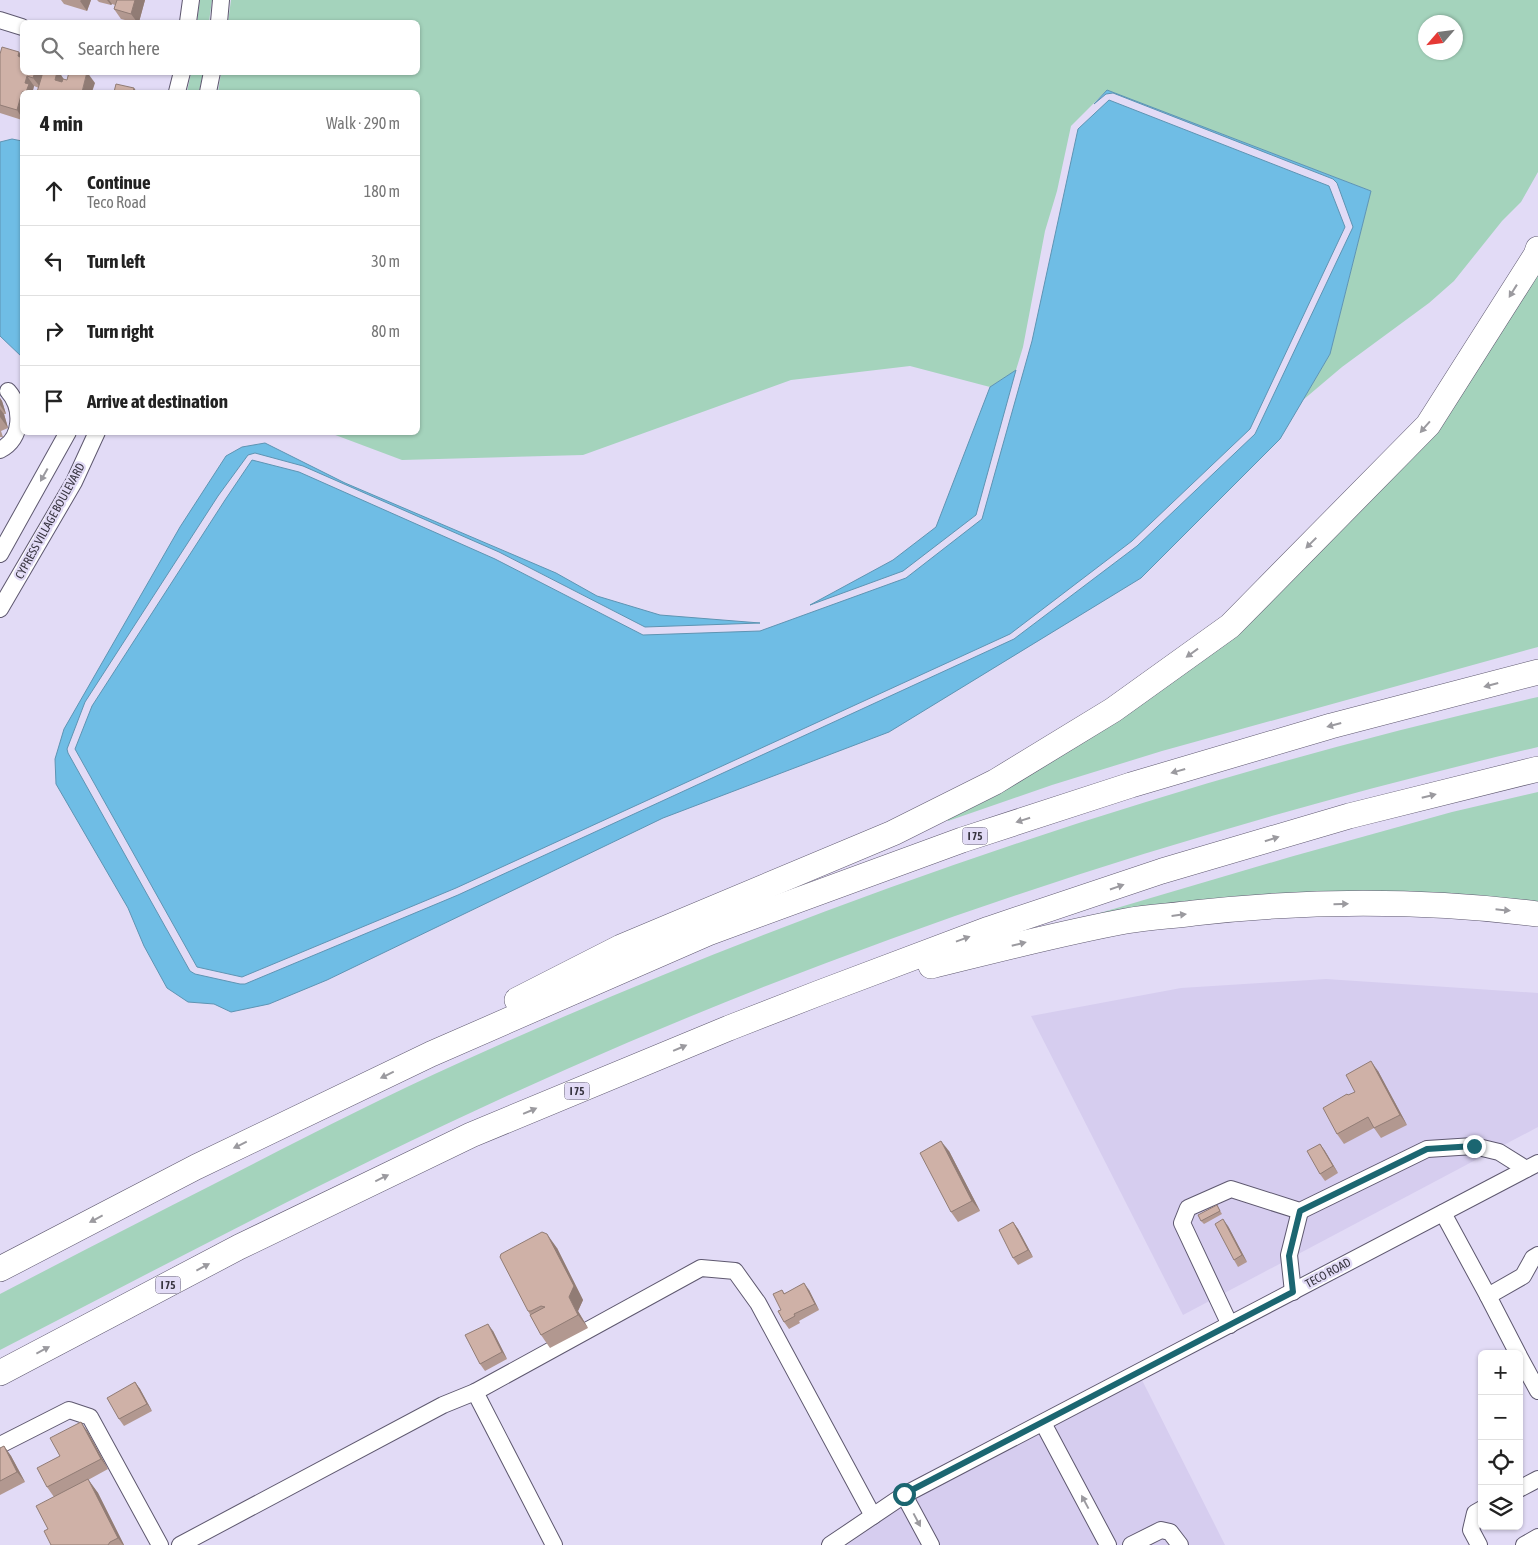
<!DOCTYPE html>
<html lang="en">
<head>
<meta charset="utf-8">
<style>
	:root { --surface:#fff; --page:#f2f2f2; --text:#222; --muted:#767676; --line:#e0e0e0 }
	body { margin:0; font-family:"Asap Condensed",sans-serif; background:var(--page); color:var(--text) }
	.controls { position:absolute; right:15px; bottom:15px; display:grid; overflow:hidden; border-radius:8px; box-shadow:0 1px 4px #0004 }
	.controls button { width:45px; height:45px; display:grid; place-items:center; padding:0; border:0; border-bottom:1px solid var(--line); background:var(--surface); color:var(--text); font:25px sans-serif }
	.compass { position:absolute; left:1418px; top:15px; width:45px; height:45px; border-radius:50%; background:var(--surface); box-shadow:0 1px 4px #0004; rotate:242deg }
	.stop { position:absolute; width:15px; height:15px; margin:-11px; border:4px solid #1b6671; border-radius:50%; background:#fff }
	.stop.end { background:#1b6671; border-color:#fff; box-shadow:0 1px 5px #0008 }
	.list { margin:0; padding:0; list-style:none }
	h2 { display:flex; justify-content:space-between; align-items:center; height:65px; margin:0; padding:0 20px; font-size:21px }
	h2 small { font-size:16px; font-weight:400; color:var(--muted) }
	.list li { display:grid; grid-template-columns:32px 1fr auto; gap:15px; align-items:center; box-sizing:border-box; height:70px; padding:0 20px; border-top:1px solid var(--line) }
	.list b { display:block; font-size:19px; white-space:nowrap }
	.list p { margin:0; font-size:16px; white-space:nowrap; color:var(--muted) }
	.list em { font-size:16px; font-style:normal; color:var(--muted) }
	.icon { flex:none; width:28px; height:28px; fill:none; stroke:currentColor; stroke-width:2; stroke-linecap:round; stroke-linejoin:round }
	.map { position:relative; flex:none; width:1538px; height:1545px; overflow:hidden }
	.search { position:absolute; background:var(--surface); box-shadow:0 1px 4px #0004; left:20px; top:20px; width:400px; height:55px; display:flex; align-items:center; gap:12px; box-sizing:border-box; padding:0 18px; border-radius:8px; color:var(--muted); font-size:19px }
	.panel { position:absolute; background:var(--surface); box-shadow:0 1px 4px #0004; left:20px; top:90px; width:400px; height:345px; border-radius:8px }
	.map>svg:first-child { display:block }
	.built { fill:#d6cdef }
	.green { fill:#a4d3bc; fill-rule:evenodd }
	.water { fill:#6fbde5; stroke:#5e94b3 }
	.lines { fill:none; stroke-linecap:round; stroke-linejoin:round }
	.minor-casing { stroke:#5e586f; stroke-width:18 }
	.highway-casing { stroke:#5e586f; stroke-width:26 }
	.minor { stroke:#fff; stroke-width:16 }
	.highway { stroke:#fff; stroke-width:25 }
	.wall { fill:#b29890 }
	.shaded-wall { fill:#917c75 }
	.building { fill:#cfb1a7; stroke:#917c75 }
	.oneway { fill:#9b9a9f }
	.route { stroke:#1b6671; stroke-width:6 }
	.labels { text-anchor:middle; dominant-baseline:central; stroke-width:4.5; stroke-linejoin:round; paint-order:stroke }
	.shield { fill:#e2dbf6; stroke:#6a6676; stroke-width:1 }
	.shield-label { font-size:11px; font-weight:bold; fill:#37343f }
	.street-label { font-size:12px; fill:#37343f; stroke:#e2dbf6 }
</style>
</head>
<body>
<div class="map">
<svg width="1538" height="1545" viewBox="0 0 1538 1545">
	<rect width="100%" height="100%" fill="#e2dbf6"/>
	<!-- built -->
	<g class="built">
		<polygon points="1326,979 1538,993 1538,1127 1183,1315 1031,1016 1181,988"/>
		<polygon points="1142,1380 1225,1545 847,1545 908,1502"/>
	</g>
	<!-- green -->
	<g class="green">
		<polygon points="200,0 212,0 209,22 197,22"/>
		<path d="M231 0H1538V172L1521 202 1502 221 1454 281 1429 303 1342 367 1303 400 1330 354 1371 191 1107 90 1071 126 1057 191 1045 231 1023 347 1016 370 990 387 910 366 791 380 583 455 402 460 330 433 418 432V92H218L221 73 418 72V22H228ZM1426 22H1456V52H1426Z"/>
		<polygon points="191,73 203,73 199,92 187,92"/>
		<polygon points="1538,262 1538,647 1162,751 1052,785 948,821 947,815 1318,553"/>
		<path d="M1538 697V747C1206 825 879 931 567 1069 374 1154 188 1253 0 1350V1294C71 1257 143 1220 214 1184 296 1142 377 1100 461 1062 806 906 1168 781 1538 697Z"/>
		<polygon points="1538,792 1538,908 1093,915 1290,857 1452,812"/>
	</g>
	<!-- water -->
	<g class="water">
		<polygon points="1107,90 1371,191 1330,354 1303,400 1280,439 1141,578 889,732 663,818 327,980 269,1004 231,1012 214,1004 188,1002 167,988 144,946 128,908 56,784 55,759 64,729 180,527 226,456 242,447 265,443 345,483 556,573 597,596 660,615 760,623 645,627 499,552 303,466 255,453 248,455 218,496 85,702 67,749 68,753 190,971 195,974 240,984 245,984 458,895 1014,639 1137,546 1255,434 1353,227 1337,183 1333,179 1113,93 1106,94 1094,104"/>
		<polygon points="1109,100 1329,186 1345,227 1250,429 1132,541 1010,634 456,888 242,977 197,967 75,749 92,706 225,500 252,460 299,472 495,559 643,635 760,631 906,578 982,519 1032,341 1078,129"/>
		<polygon points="12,139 22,141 22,357 0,336 0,142"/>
		<polygon points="1016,370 976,515 903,571 810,605 893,560 936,527 990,387"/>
	</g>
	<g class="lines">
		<defs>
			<g id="minor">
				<polyline points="0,20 22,27"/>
				<polyline points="188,22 191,0"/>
				<polyline points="219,22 221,0"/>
				<polyline points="177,92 182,72"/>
				<polyline points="208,92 212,72"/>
				<path d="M0 450C23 439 23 408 8 391"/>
				<polyline points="0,554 68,432"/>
				<polyline points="0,609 74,482 97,432"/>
				<polyline points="1443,1213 1488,1296 1523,1276 1533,1258 1538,1255"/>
				<polyline points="1293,1292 1289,1255 1300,1211"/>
				<polyline points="1488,1296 1518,1354"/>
				<polyline points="1230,1325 1182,1223 1188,1208 1231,1189 1300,1211 1427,1149 1474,1146 1499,1152 1526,1169"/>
				<polyline points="1519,1356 1538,1391"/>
				<polyline points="475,1392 554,1545"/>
				<polyline points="1043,1423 1108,1545"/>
				<polyline points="0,1445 69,1410 90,1417 160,1545"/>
				<polyline points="1519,1489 1538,1479"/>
				<polyline points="904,1495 931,1545"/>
				<polyline points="180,1545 443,1405 475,1392 701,1268 735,1271 758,1303 873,1516"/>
				<polyline points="830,1545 904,1495 1538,1163"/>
				<polyline points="1131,1545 1161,1530 1170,1532 1180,1545"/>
				<polyline points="1479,1545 1471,1530 1475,1513 1482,1509"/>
				<polyline points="1524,1545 1538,1537"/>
			</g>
			<g id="highway">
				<path d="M931 966C996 950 1061 933 1126 921 1149 917 1172 916 1194 913 1309 900 1424 900 1538 914"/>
				<polyline points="517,1000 621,947 893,833 995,782 1113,710 1230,626 1428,425 1536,255 1538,249"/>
				<polyline points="0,1269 196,1167 431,1054 708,933 962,840 1131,785 1331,726 1538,672"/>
				<polyline points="0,1373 239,1247 471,1135 729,1028 819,993 989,929 1162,871 1349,816 1538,769"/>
			</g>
		</defs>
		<!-- minor casing -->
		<use href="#minor" class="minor-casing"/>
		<!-- highway casing -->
		<use href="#highway" class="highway-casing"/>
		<!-- minor -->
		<use href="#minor" class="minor"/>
		<!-- highway -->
		<use href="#highway" class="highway"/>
	</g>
	<!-- wall -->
	<g class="wall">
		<polygon points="61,0 91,0 87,11 64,4"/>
		<polygon points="97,0 145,0 139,22 133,22 121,19 114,9 115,5 112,4 111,5 99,2"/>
		<polygon points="0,54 22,72 59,72 64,80 67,80 95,83 39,88 34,86 33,90 22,92 22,120 0,113"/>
		<polygon points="0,398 2,401 6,414 4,414 8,428 1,431 3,437 0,437"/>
		<polygon points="1378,1071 1407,1125 1381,1138 1374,1128 1344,1144 1337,1134 1348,1095 1355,1092"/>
		<polygon points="1320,1144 1325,1151 1338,1173 1325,1181 1320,1174"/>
		<polygon points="949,1151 980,1211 958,1222 951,1212"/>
		<polygon points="1217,1205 1222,1214 1204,1224 1201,1221"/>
		<polygon points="1013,1222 1018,1229 1033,1257 1018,1265 1013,1258"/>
		<polygon points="1228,1226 1247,1262 1238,1267 1234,1260"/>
		<polygon points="557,1248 583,1300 578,1311 588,1328 550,1348 541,1335 528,1311"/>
		<polygon points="782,1290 784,1293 809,1290 819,1310 799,1321 800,1323 789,1329 784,1322 781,1310"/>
		<polygon points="493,1331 507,1359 485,1371 480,1364"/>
		<polygon points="135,1382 140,1389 152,1411 124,1426 119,1419"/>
		<polygon points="88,1432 108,1469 88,1480 98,1493 124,1545 51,1545 48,1529 54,1497 47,1487 60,1456"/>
		<polygon points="4,1446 11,1456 25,1482 0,1495 0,1448"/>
	</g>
	<!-- shaded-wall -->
	<g class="shaded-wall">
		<polygon points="81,0 91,0 87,11 80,1"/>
		<polygon points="107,0 109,0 112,4 111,5"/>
		<polygon points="135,0 145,0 139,22 137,22 131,14"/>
		<polygon points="19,52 22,57 22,63 18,56"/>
		<polygon points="35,72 45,72 41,88 33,78"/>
		<polygon points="57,72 59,72 65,81 62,90 55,80"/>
		<polygon points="87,72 95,83 92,92 82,92"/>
		<polygon points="27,76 34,86 33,90 35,92 26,92 25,83"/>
		<polygon points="134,88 137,92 133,92"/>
		<polygon points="23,92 22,118 17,110"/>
		<polygon points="0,398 2,401 6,414 0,405"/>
		<polygon points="0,409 4,414 8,428 0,417"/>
		<polygon points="1371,1061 1378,1071 1407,1125 1400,1115"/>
		<polygon points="941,1141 949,1151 980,1211 972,1201"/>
		<polygon points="1320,1144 1325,1151 1338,1173 1333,1166"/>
		<polygon points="1223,1219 1228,1226 1247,1262 1242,1255"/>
		<polygon points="1013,1222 1018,1229 1033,1257 1028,1250"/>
		<polygon points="547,1234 557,1248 583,1300 578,1311 588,1328 578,1315 569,1297"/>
		<polygon points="804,1283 809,1290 819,1310 815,1304"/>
		<polygon points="488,1324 493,1331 507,1359 502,1352"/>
		<polygon points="135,1382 140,1389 152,1411 147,1404"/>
		<polygon points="81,1422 88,1432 108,1469 101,1459"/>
		<polygon points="4,1446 11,1456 25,1482 17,1472"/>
		<polygon points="88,1479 98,1493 124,1545 123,1545 118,1538"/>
	</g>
	<!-- building -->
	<g class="building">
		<polygon points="117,0 135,0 131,14 114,9"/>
		<polygon points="2,47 19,52 18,56 22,58 22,72 35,72 33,78 27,76 25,83 29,84 26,92 22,92 17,110 0,105 0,54"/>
		<polygon points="43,72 57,72 55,80 62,82 63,79 67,80 69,72 87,72 82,92 37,92"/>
		<polygon points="116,84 134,88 133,92 114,92"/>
		<polygon points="1371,1061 1400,1115 1374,1128 1368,1117 1337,1134 1323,1108 1347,1094 1348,1095 1355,1092 1346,1075"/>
		<polygon points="941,1141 972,1201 951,1212 920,1153"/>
		<polygon points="1320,1144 1333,1166 1320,1174 1307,1151"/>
		<polygon points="1217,1205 1220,1211 1201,1221 1198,1215"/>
		<polygon points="1223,1219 1242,1255 1234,1260 1215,1224"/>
		<polygon points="1013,1222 1028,1250 1013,1258 999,1230"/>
		<polygon points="542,1232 547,1234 574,1286 569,1297 578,1315 541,1335 530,1315 545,1307 541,1306 531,1311 528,1311 500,1257 501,1254"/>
		<polygon points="804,1283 815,1304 794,1314 795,1316 784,1322 778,1311 781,1310 773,1294 782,1290 784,1294"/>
		<polygon points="488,1324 502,1352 480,1364 465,1335"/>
		<polygon points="135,1382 147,1404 119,1419 107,1398"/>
		<polygon points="81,1422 101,1459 47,1487 37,1468 60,1456 50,1438"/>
		<polygon points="4,1446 17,1472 0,1481 0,1448"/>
		<polygon points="88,1479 118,1538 110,1542 108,1545 51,1545 44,1531 48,1529 36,1506"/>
	</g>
	<!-- one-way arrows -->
	<defs><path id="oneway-solid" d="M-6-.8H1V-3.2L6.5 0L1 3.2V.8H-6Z" transform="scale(1.25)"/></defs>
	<g class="oneway">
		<use href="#oneway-solid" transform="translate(1513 291) rotate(122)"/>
		<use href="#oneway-solid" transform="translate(1425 427) rotate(131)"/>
		<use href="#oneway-solid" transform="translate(44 475) rotate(119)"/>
		<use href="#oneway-solid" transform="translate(1311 543) rotate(135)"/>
		<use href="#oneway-solid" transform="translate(1192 653) rotate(144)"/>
		<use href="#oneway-solid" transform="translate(1491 685) rotate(165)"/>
		<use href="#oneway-solid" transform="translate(1334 725) rotate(165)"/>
		<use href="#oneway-solid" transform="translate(1178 771) rotate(164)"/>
		<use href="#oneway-solid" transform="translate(1429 796) rotate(-14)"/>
		<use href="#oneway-solid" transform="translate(1023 820) rotate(162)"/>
		<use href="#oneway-solid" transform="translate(1272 839) rotate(-17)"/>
		<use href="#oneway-solid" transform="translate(1117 887) rotate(-19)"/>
		<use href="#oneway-solid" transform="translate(1341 904) rotate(-1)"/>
		<use href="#oneway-solid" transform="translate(1503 910) rotate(6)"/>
		<use href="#oneway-solid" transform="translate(1179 915) rotate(-7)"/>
		<use href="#oneway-solid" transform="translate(963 939) rotate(-20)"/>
		<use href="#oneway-solid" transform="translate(1019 944) rotate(-14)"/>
		<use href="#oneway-solid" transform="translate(680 1048) rotate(-23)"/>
		<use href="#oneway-solid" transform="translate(387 1075) rotate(154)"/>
		<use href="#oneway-solid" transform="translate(530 1111) rotate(-23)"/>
		<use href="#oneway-solid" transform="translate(240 1145) rotate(154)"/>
		<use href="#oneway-solid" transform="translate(382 1178) rotate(-26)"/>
		<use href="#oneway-solid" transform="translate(96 1219) rotate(152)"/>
		<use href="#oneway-solid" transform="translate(203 1267) rotate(-28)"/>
		<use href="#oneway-solid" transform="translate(43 1350) rotate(-28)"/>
		<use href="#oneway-solid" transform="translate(1085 1502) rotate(-118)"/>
		<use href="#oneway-solid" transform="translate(917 1520) rotate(62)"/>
	</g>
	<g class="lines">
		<!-- route -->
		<polyline class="route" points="904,1494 1293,1292 1289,1256 1300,1211 1427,1149 1474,1146"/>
	</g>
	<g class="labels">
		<!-- shield labels -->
		<g class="shield">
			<rect x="962.5" y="827.5" width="25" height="17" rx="4"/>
			<rect x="564.5" y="1082.5" width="25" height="17" rx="4"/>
			<rect x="155.5" y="1276.5" width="25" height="17" rx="4"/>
		</g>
		<g class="shield-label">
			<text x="975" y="836">I 75</text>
			<text x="577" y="1091">I 75</text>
			<text x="168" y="1285">I 75</text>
		</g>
		<!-- street labels -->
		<g class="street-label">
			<text transform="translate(50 521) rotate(-61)">CYPRESS VILLAGE BOULEVARD</text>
			<text transform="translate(1328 1273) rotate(-28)">TECO ROAD</text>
		</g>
	</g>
</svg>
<div class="controls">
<button>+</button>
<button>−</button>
<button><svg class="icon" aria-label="locate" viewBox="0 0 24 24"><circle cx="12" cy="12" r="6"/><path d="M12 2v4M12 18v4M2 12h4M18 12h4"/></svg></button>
<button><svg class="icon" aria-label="layers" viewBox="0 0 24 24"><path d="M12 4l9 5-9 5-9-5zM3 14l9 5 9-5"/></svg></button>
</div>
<svg class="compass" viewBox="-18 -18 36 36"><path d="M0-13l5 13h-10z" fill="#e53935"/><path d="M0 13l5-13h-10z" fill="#767676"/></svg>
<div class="stop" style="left:904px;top:1494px"></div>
<div class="stop end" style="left:1474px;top:1146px"></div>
<div class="search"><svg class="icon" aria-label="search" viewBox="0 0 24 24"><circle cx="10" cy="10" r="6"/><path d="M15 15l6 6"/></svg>Search here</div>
<section class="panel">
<h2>4 min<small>Walk · 290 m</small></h2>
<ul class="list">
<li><svg class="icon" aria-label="ahead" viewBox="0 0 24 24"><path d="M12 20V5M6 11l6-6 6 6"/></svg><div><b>Continue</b><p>Teco Road</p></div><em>180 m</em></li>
<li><svg class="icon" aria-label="left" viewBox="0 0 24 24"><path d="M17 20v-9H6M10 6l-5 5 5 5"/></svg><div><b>Turn left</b></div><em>30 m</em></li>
<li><svg class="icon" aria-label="right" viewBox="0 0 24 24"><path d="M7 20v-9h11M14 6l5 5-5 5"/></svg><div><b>Turn right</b></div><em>80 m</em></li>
<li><svg class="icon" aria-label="arrive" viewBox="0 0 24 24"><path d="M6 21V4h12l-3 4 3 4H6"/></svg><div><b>Arrive at destination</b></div></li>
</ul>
</section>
</div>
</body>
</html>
